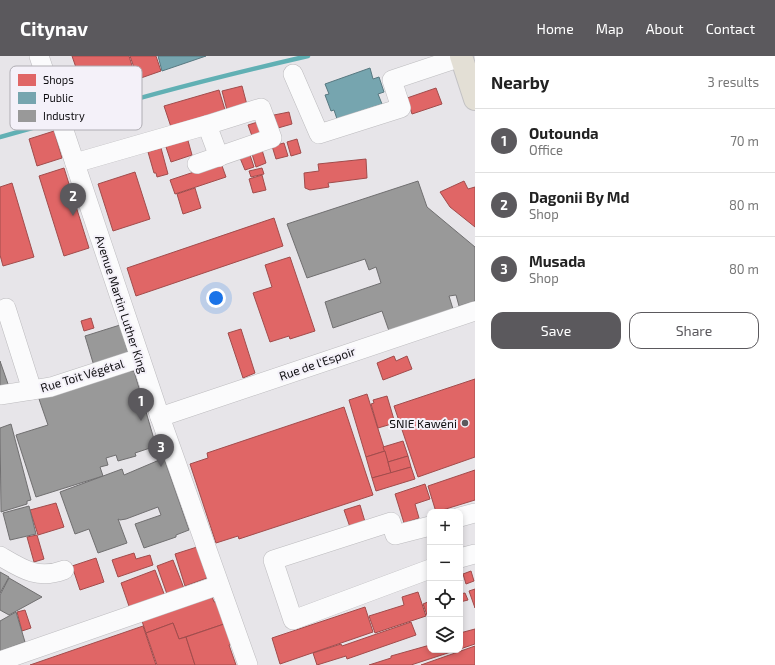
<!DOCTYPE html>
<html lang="en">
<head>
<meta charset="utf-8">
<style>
	:root { --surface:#fff; --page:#f2f2f2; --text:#222; --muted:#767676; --line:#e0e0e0; --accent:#5b595d }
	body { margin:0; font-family:"Exo 2",sans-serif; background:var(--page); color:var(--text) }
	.controls { position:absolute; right:12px; bottom:12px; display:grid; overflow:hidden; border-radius:8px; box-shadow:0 2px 6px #0003 }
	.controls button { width:36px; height:36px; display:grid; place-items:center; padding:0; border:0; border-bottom:1px solid var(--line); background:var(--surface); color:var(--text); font:20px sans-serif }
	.you { position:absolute; left:216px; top:242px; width:14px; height:14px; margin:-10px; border:3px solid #fff; border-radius:50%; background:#1a73e8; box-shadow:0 0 0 6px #1a73e833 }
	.badge { display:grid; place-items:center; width:26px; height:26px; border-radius:50%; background:var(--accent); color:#fff; font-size:13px; font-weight:700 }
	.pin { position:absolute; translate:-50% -33px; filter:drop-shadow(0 1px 2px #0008) }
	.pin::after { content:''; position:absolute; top:21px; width:14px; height:12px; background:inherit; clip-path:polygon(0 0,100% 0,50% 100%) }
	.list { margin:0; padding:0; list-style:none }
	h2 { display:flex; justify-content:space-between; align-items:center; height:52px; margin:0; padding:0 16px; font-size:17px }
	h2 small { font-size:13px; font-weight:400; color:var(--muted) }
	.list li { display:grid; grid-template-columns:26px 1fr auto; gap:12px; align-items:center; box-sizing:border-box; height:64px; padding:0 16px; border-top:1px solid var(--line) }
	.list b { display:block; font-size:15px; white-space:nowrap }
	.list p { margin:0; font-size:13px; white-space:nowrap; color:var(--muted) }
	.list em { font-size:13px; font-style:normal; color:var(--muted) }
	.actions { display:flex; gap:8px; padding:12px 16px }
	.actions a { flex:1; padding:9px 0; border:1px solid var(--accent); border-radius:12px; text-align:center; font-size:14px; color:var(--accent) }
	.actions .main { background:var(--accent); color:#fff }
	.icon { flex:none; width:22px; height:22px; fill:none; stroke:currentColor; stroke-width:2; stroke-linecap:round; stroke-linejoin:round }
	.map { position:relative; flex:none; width:475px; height:609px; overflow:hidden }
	header { display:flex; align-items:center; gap:24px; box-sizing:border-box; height:56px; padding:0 20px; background:var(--accent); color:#fff }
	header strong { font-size:19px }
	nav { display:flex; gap:22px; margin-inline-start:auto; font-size:14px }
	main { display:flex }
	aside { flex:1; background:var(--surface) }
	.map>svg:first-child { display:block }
	.shops { fill:#e06666; stroke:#a14c4c }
	.public { fill:#76a5af; stroke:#577880 }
	.industry { fill:#999; stroke:#706f70 }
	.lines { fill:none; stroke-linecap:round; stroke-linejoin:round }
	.stream { stroke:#61b0b4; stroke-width:4.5 }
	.minor-casing { stroke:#bcbbbe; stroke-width:20 }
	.major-casing { stroke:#c2c1c3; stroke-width:24 }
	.minor { stroke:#fbfbfc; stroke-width:19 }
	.major { stroke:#e3dfd5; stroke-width:22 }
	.poi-dot { fill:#5b595d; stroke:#f4f1f9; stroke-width:1.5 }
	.labels { text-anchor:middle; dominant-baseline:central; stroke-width:4; stroke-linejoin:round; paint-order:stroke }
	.street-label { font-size:12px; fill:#0f0e11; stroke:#f4f1f9 }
	.poi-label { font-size:12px; fill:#0f0e11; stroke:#f4f1f9; text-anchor:end }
	.key { fill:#f4f1f9; stroke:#afadb3; stroke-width:1 }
	.key-label { font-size:11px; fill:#0f0e11 }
</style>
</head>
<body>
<header>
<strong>Citynav</strong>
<nav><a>Home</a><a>Map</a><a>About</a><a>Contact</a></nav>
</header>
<main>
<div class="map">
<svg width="475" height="609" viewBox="0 0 475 609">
	<rect width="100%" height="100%" fill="#e7e5e9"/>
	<!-- shops -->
	<g class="shops">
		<polygon points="72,0 129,0 139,32 89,49"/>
		<polygon points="130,0 156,0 161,15 138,23"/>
		<polygon points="242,30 247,49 227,54 222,35"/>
		<polygon points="436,32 442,48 412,58 407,42"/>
		<polygon points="219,34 226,57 171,71 164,50"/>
		<polygon points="289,56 292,68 278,72 274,59"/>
		<polygon points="261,65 265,76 252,80 248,69"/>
		<polygon points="54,75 62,102 37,110 29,83"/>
		<polygon points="187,81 192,99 171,106 165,88"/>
		<polygon points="297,83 301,97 291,100 287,86"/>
		<polygon points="284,87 288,100 276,103 272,90"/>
		<polygon points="161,92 168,118 157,121 156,117 154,117 148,96"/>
		<polygon points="262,94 266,107 256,111 252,98"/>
		<polygon points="250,99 254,111 245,114 240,102"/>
		<polygon points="366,103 367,122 328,127 329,131 310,134 305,132 304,117 319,115 318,108"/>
		<polygon points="221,107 226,121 175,138 170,124"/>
		<polygon points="64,112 89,192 64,200 39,120"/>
		<polygon points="262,112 264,118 251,121 249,115"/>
		<polygon points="135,116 150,163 113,175 98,128"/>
		<polygon points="262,119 266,134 253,137 249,123"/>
		<polygon points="464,125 468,133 475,131 475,171 450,151 440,136"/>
		<polygon points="12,127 34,201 3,210 0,199 0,131"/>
		<polygon points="195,132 201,152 183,158 177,138"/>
		<polygon points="274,162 283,190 136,240 127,212"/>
		<polygon points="290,201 315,275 290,283 289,280 270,286 253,237 272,231 265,209"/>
		<polygon points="91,262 94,272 84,275 81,265"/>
		<polygon points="241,273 255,317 243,322 228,277"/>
		<polygon points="394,300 396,305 407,300 412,313 383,324 377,307"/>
		<polygon points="475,323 475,401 418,421 394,350"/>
		<polygon points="367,338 385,395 366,401 349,344"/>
		<polygon points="387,340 395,367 378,372 371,348 374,347 373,344"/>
		<polygon points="344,351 373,439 239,483 238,480 216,487 190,408 208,402 207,397"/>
		<polygon points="403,385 408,400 388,406 383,391"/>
		<polygon points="385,395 391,417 372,422 366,401"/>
		<polygon points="408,400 411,411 391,417 388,406"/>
		<polygon points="411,411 415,423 376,435 372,422"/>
		<polygon points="475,414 475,444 436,456 428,430"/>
		<polygon points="425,428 430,443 415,448 419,462 404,467 395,438"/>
		<polygon points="56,447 64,471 38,479 30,454"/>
		<polygon points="360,449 366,469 351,474 344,454"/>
		<polygon points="37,479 44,503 34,506 27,481"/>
		<polygon points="197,491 207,522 185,530 175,498"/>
		<polygon points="134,497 136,503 150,499 153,509 118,521 112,504"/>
		<polygon points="96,502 104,526 80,534 72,510"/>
		<polygon points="173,504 185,535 168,541 157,510"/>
		<polygon points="155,514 166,543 131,556 121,527"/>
		<polygon points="471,515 474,525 466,528 463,518"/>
		<polygon points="475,533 475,552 469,535"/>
		<polygon points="418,536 426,560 375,577 369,560 404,549 402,541"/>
		<polygon points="465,537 468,544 460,546 460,538"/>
		<polygon points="211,538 214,546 219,545 227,567 179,583 173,567 146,577 141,562"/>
		<polygon points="430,545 430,558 427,559 423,548"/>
		<polygon points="365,551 373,576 280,608 272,582"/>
		<polygon points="25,554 31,572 22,575 17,556"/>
		<polygon points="411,566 416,579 347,603 346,600 317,609 313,597 341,588 342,590"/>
		<polygon points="173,567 179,583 186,581 195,609 157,609 146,577"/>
		<polygon points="227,567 234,588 229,589 236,609 195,609 186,581"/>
		<polygon points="143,570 156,609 30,609"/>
		<polygon points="475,573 475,588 460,593 460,577"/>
		<polygon points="430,589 430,594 457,594 411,609 369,609 391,602 391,600"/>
		<polygon points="475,590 475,609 421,609"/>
	</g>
	<!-- public -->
	<g class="public">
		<polygon points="158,0 206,0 162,15"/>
		<polygon points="370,12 373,23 379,21 384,36 378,38 382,48 337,63 334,54 331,55 325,39 329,38 325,28"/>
	</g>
	<!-- industry -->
	<g class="industry">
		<polygon points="418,125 427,151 475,191 475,245 459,250 456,239 449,240 453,253 389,275 382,255 333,272 325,246 381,227 376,211 369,214 365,203 307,222 287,168"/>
		<polygon points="120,269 129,300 94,310 85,280"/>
		<polygon points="0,305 8,328 0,332"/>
		<polygon points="114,315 134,315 156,390 135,397 136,400 118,405 116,399 106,402 108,409 100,411 103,420 36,441 16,379 48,369 39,343"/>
		<polygon points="11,368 31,444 27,445 27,448 1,456 0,372"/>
		<polygon points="164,402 189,474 176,479 176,481 144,492 135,468 161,459 158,451 126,463 120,464 118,463 127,487 98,497 89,473 75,478 60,436 122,413 124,419"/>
		<polygon points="29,450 36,478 10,484 3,457"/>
		<polygon points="0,516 9,521 0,537"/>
		<polygon points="9,522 42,541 9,559 0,554 0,539"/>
		<polygon points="16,556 25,586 0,595 0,565"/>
	</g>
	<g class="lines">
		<!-- stream -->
		<g class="stream">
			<path d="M75 61C152 37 230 18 308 0"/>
			<polyline points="0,81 50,67"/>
		</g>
		<defs>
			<g id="minor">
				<polyline points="39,0 160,361 248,609"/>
				<polyline points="293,18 319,78 401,52 392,24 461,1"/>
				<polyline points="207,69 219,101"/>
				<polyline points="75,107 207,69 261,52 272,82 197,108"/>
				<polyline points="6,252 32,334"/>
				<polyline points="0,339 51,331 140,302"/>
				<polyline points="160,361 475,255"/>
				<polyline points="460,461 475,457"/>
				<polyline points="430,470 395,479 391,466 273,504 293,564 430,513"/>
				<path d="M0 500C22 513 38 524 64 514"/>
				<polyline points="460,502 475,498"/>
				<polyline points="0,605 219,529"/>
			</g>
			<polyline id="major" points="461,0 475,43"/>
		</defs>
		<!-- minor casing -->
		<use href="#minor" class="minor-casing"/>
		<!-- major casing -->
		<use href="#major" class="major-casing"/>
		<!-- minor -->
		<use href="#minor" class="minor"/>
		<!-- major -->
		<use href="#major" class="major"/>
	</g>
	<!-- markers -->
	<circle class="poi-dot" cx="465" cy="367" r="4"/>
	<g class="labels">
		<!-- street labels -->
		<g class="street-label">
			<text transform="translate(122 248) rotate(72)">Avenue Martin Luther King</text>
			<text transform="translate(317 307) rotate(-19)">Rue de l'Espoir</text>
			<text transform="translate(82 319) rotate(-17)">Rue Toit Végétal</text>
		</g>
		<!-- poi labels -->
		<g class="poi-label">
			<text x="457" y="367">SNIE Kawéni</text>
		</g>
	</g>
	<!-- legend -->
	<rect x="10" y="10" width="132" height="64" rx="6" class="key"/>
	<rect x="18" y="18" width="18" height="12" fill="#e06666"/>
	<rect x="18" y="36" width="18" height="12" fill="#76a5af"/>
	<rect x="18" y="54" width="18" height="12" fill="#999"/>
	<g class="key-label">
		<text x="43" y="28">Shops</text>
		<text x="43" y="46">Public</text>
		<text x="43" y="64">Industry</text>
	</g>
</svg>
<div class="controls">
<button>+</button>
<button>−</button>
<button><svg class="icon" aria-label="locate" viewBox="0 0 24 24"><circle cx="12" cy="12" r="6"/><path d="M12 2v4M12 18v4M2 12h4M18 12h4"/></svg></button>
<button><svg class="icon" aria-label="layers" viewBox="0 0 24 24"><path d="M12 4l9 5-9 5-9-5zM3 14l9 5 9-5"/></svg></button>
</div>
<div class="you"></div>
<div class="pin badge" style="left:141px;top:365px">1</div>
<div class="pin badge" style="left:73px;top:160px">2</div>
<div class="pin badge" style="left:161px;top:411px">3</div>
</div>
<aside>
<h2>Nearby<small>3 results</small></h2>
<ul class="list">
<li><span class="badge">1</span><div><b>Outounda</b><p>Office</p></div><em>70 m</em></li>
<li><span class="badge">2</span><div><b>Dagonii By Md</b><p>Shop</p></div><em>80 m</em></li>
<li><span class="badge">3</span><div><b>Musada</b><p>Shop</p></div><em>80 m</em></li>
</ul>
<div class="actions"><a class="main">Save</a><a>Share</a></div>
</aside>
</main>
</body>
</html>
